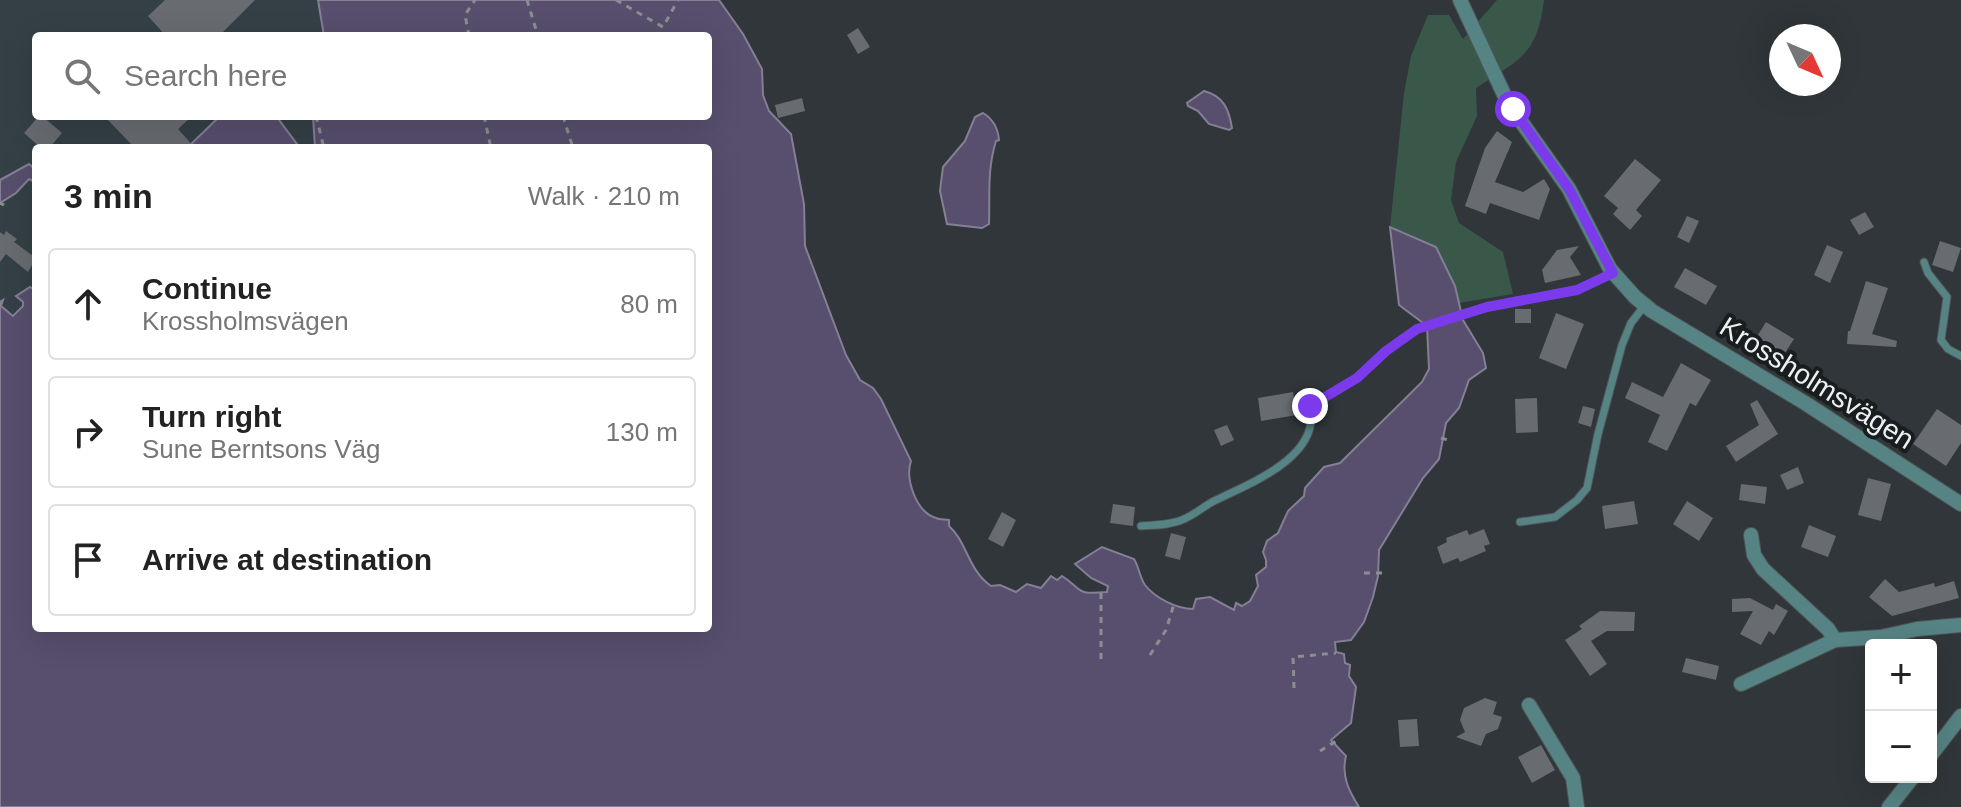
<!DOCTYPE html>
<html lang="en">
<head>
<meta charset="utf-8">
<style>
	:root { --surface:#fff; --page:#f6f6f6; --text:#222; --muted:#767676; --line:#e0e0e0 }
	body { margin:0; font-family:Helvetica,sans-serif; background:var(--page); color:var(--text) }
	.controls { position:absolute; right:24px; bottom:24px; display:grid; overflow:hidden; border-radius:8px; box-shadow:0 8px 32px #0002 }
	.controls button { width:72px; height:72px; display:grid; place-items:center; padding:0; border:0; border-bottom:2px solid var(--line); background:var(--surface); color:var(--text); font:40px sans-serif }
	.compass { position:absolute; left:1769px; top:24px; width:72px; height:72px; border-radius:50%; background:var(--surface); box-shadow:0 8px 32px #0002; rotate:134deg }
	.stop { position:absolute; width:24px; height:24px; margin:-18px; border:6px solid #7c3aed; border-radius:50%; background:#fff }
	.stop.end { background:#7c3aed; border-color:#fff; box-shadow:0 2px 8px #0008 }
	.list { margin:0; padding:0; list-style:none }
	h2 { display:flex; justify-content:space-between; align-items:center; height:104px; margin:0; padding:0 32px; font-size:34px }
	h2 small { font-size:26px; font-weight:400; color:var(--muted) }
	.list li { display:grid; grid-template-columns:52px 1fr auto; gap:24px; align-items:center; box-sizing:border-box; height:112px; margin:0 16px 16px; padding:0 16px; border:2px solid var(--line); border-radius:8px }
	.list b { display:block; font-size:30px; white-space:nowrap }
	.list p { margin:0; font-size:26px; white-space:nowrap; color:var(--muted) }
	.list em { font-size:26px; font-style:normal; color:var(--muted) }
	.icon { flex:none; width:44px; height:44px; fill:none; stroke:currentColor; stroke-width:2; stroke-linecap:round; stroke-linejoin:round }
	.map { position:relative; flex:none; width:1961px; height:807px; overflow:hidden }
	.search { position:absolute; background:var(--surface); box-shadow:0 8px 32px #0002; left:32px; top:32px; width:680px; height:88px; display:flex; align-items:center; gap:20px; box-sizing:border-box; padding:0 28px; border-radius:8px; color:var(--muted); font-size:30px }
	.panel { position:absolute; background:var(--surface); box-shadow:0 8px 32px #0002; left:32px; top:144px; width:680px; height:488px; border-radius:8px }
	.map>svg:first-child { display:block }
	.built { fill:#344046 }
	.green { fill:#39584a }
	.water { fill:#574f6d; stroke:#847f95; stroke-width:2 }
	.building { fill:#686b70 }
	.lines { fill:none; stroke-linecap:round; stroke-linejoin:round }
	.service-casing { stroke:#4e5457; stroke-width:9 }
	.minor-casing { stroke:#4e5457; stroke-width:16 }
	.path { stroke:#8a8e91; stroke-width:3; stroke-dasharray:6 6; stroke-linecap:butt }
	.service { stroke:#568384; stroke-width:7 }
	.minor { stroke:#568384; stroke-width:14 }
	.route { stroke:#7c3aed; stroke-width:10 }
	.labels { text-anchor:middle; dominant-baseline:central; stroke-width:8; stroke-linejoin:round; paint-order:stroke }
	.street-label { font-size:28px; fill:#edf0f2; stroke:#1a1d1e }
</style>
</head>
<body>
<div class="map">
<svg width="1961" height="807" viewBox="0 0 1961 807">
	<rect width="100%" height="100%" fill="#303639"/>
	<!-- built -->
	<g class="built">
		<polygon points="0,0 318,0 324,36 36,36 36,116 220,116 187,148 36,148 36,170 29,164 0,180"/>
		<polygon points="276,116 313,116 315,148 300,148"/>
		<polygon points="29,179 35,182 36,195 36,291 30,287 17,296 23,302 23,306 11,316 1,306 2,301 0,302 0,203 16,193"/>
	</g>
	<!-- green -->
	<path class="green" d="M1497 0H1544C1537 56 1520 59 1476 88L1477 116 1456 162 1451 200 1459 223 1503 252 1513 294 1459 303 1455 286 1436 247 1390 227 1404 93 1411 56 1428 15H1449L1463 39Z"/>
	<!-- water -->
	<g class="water">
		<path d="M318 0H719L743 34 762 69 763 95 769 111 791 134 804 204 805 246 846 355 860 380 873 388 881 399 911 461C905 479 916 512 936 518 940 520 945 519 949 520V526C967 542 968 570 991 586L1000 585 1016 592 1027 584 1041 588 1051 576 1057 580 1062 576C1084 590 1074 595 1107 592L1108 586 1091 578 1075 564 1102 547 1134 559C1139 567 1140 578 1145 585 1155 598 1177 609 1193 609L1196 599 1210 597 1234 610 1236 603 1242 606 1250 601 1258 586 1256 575 1266 567V560L1263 552 1267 541 1278 533 1288 511 1304 496 1305 488 1324 467 1340 463 1422 382 1429 369 1427 326 1399 305 1390 227 1436 247 1455 286 1463 320 1483 353 1486 368 1469 380 1459 408 1446 423 1439 459 1423 478 1379 550 1378 576 1373 597 1364 622 1351 640 1335 642 1336 652 1344 654 1345 663 1350 665 1349 676 1356 687 1351 723 1331 740 1346 756C1341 776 1349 791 1359 807H0V302L3 300 1 306 13 316 23 306V302L16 296 30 287 36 291V628H708V148H315L313 116H708V36H324Z"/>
		<path d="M1204 91C1224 96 1229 110 1232 128L1229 130 1209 124 1198 111 1188 106 1187 103Z"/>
		<path d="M983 113C993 119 998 128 999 140L996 141C987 170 990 194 989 224L982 228 947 224 940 191 943 167 965 141 975 117Z"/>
		<polygon points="220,116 276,116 300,148 187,148"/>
		<polygon points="29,164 36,170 36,195 35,182 29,179 16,193 0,203 0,180"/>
	</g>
	<!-- building -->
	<g class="building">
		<polygon points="165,0 255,0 219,36 166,36 148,16"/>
		<polygon points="858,28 870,47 858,54 847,35"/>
		<polygon points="802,98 805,111 778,118 775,105"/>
		<polygon points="39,116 42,116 62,133 49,148 41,148 24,133"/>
		<polygon points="104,116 192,116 178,129 195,148 135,148"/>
		<polygon points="1497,131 1512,142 1495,182 1523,192 1544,179 1550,189 1539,220 1490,203 1486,214 1465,206 1485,148"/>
		<polygon points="1635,159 1661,180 1636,210 1642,216 1630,230 1613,214 1618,208 1604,196"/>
		<polygon points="1865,212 1874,227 1859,235 1850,220"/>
		<polygon points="1687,216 1699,221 1689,243 1677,237"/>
		<polygon points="6,231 17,239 14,242 36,258 28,272 6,254 0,262 0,232 4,235"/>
		<polygon points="1940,241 1961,248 1953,272 1932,265"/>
		<polygon points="1827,245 1843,252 1830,283 1814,275"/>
		<polygon points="1579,246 1570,257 1581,275 1545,283 1542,270 1557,250"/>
		<polygon points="1685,268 1717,286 1706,305 1674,287"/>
		<polygon points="1866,281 1888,288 1872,334 1897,341 1896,347 1847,344 1848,331 1850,331"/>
		<rect x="1515" y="309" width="16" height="14"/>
		<polygon points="1556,313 1584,324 1566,369 1539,358"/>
		<polygon points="1766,322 1794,339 1781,359 1753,343"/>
		<polygon points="1681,363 1711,380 1696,406 1690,403 1667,451 1648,442 1660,415 1625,398 1632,382 1663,397"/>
		<polygon points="1293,392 1297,415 1261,421 1258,398"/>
		<polygon points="1537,398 1538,432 1516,433 1515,399"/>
		<polygon points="1757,400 1778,434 1736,462 1726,446 1759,425 1750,404"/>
		<polygon points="1583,406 1595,409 1591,427 1578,423"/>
		<polygon points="1937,409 1961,425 1961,443 1946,466 1913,444"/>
		<polygon points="1227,425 1234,440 1221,446 1214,430"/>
		<polygon points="1798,467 1804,483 1787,490 1780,475"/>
		<polygon points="1868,478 1891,484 1881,521 1858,515"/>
		<polygon points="1741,484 1767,487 1765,504 1739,500"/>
		<polygon points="1634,501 1638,524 1605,529 1602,506"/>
		<polygon points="1687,501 1713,518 1699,541 1673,524"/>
		<polygon points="1113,504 1135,507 1133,526 1110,523"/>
		<polygon points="1002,512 1016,520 1003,547 988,539"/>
		<polygon points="1809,525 1836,536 1828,557 1801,547"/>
		<polygon points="1484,529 1490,544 1484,546 1486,551 1460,562 1458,558 1443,564 1437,547 1447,542 1446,538 1467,530 1469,535"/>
		<polygon points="1171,533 1186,537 1180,560 1165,556"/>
		<polygon points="1885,579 1899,592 1934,583 1935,587 1954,581 1959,598 1892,616 1869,597"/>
		<polygon points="1750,598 1773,610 1776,604 1788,611 1774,635 1769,631 1761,645 1740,634 1753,611 1732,612 1732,599"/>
		<polygon points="1600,611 1635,612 1634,631 1607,631 1591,641 1607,664 1590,676 1565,640 1582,629 1579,626"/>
		<polygon points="1686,658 1719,666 1716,680 1682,672"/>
		<polygon points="1485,698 1497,702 1493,714 1502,717 1498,729 1486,734 1481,746 1456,737 1465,732 1460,720 1464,708"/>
		<polygon points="1417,719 1419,746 1400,747 1398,720"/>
		<polygon points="1541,745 1555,770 1532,783 1518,757"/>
	</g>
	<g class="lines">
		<defs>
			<g id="service">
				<polyline points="1924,262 1928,273 1947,297 1941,340 1948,349 1961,356"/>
				<polyline points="1520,522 1555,517 1577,500 1587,488 1598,434 1622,345 1631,323 1645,305"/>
				<path d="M1141 526C1155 525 1171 525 1184 519 1196 514 1205 505 1216 500 1251 483 1322 456 1310 406L1357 378 1386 351 1417 329 1487 307 1577 290 1612 273"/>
			</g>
			<g id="minor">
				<polyline points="1460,0 1508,103 1569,189 1610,269 1635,297 1652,311 1805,403 1961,504"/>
				<polyline points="1751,535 1754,555 1763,569 1828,629 1835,640"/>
				<polyline points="1741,684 1835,640 1881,637 1917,629 1961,625"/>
				<polyline points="1529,705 1573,778 1577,807"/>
				<polyline points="1931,755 1961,716"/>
				<polyline points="1889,807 1913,777"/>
			</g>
		</defs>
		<!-- service casing -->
		<use href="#service" class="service-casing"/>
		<!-- minor casing -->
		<use href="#minor" class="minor-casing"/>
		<!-- path -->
		<g class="path">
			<polyline points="527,0 538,36"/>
			<polyline points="616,0 663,27 678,0"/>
			<polyline points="469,36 465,15 475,0"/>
			<polyline points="316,116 324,148"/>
			<polyline points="484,116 491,148"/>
			<polyline points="563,116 573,148"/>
			<polyline points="0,203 4,205"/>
			<polyline points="1441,438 1448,440"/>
			<polyline points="1364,573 1384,573"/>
			<polyline points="1150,655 1166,630 1174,604"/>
			<polyline points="1101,659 1101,588"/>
			<polyline points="1294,688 1293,657 1336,653"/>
			<polyline points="1320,751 1338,740"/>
		</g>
		<!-- service -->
		<use href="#service" class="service"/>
		<!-- minor -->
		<use href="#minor" class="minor"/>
	</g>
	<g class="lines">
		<!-- route -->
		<polyline class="route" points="1310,406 1357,378 1386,351 1417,329 1487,307 1577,290 1613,273 1569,189 1513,109"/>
	</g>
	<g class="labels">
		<!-- street labels -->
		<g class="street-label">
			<text transform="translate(1817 383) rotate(32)">Krossholmsvägen</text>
		</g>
	</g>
</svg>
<div class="controls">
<button>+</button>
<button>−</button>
</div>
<svg class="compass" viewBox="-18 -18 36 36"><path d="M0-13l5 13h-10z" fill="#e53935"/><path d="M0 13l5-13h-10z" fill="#767676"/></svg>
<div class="stop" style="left:1513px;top:109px"></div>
<div class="stop end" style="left:1310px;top:406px"></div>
<div class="search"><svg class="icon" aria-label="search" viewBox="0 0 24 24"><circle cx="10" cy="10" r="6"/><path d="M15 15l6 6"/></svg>Search here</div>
<section class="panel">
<h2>3 min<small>Walk · 210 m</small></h2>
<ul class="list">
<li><svg class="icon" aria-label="ahead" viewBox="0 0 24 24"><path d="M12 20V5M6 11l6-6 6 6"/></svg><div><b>Continue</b><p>Krossholmsvägen</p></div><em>80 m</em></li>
<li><svg class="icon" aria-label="right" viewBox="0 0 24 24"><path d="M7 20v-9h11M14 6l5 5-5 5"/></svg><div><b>Turn right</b><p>Sune Berntsons Väg</p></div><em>130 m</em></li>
<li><svg class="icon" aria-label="arrive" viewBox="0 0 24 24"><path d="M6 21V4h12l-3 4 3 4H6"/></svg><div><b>Arrive at destination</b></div></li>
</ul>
</section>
</div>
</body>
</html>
